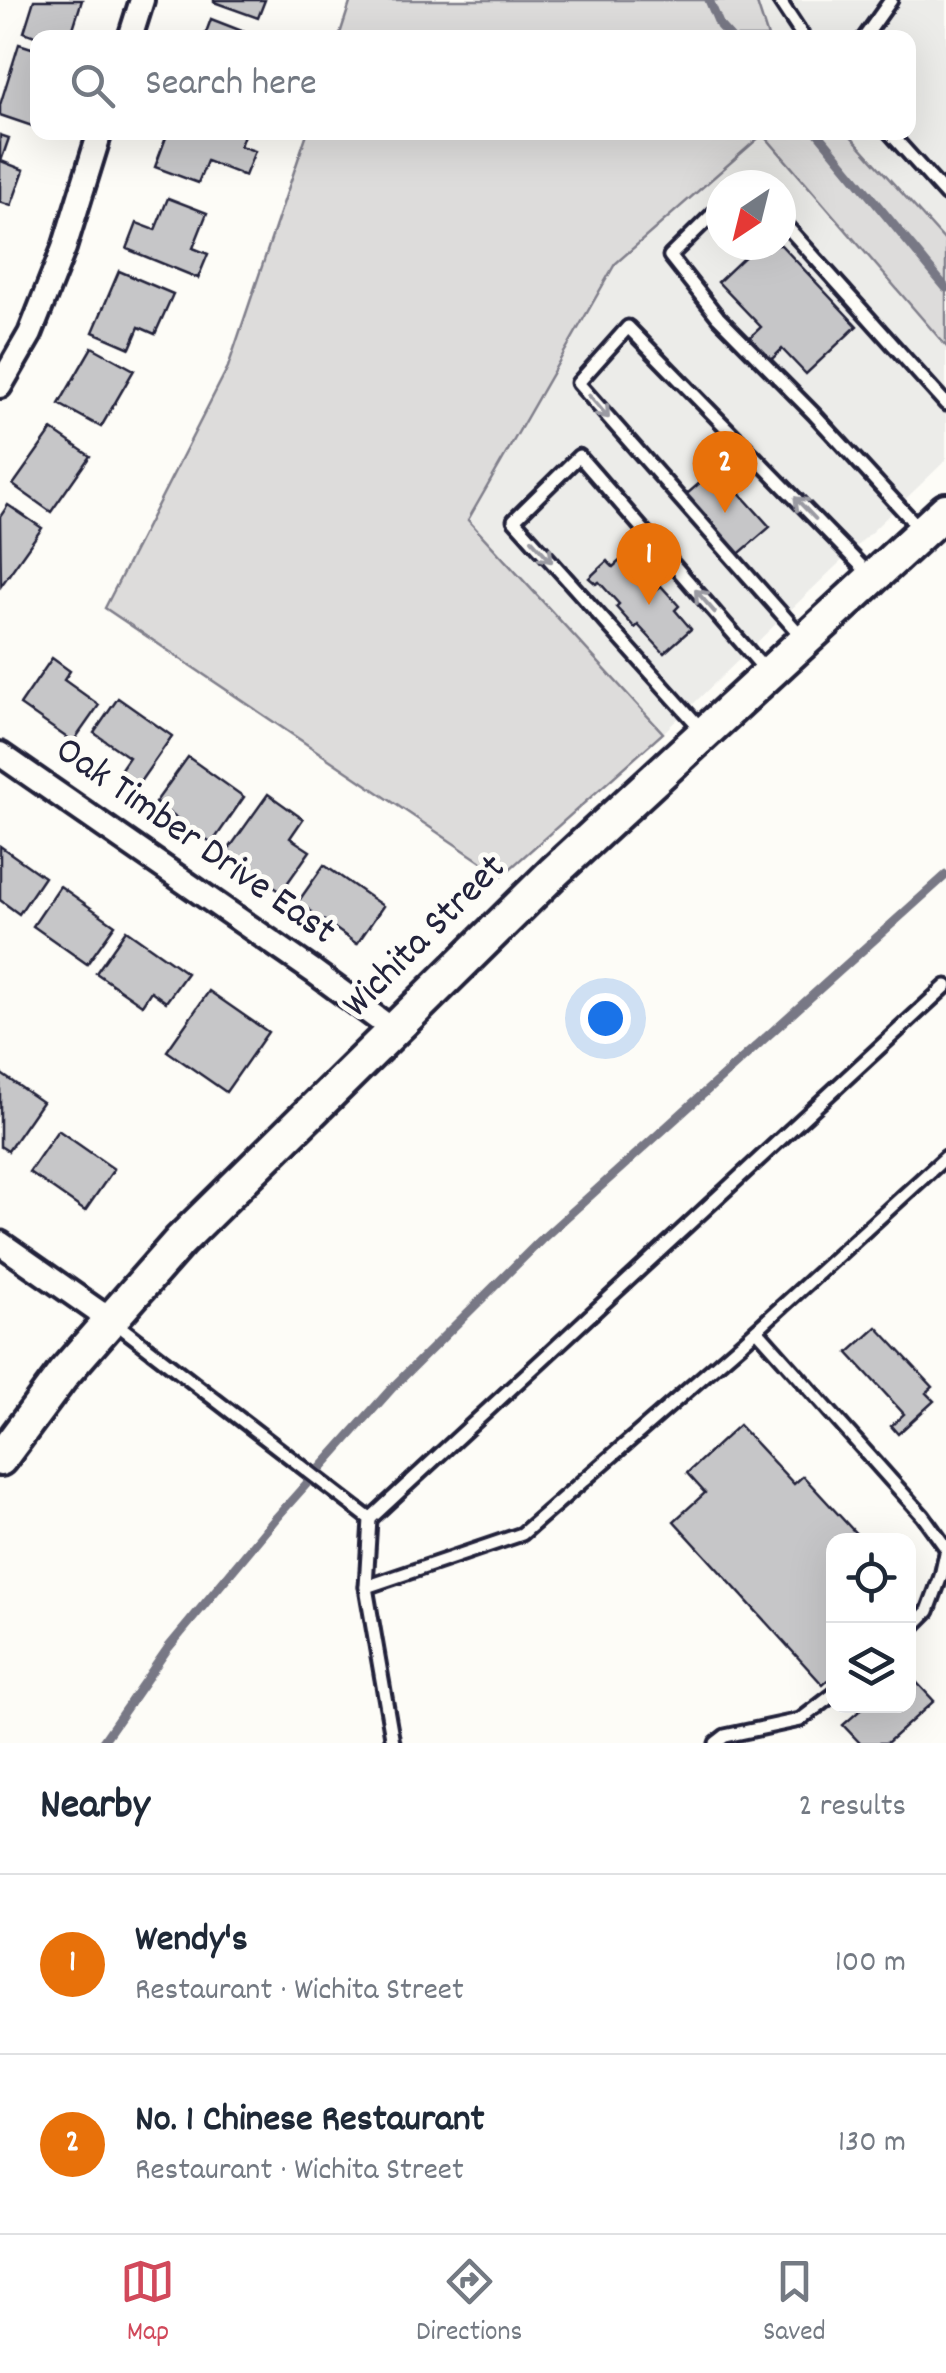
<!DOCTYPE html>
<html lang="en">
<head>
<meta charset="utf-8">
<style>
	:root { --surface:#fff; --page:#f2f2f3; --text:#1f2937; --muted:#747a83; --line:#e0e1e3; --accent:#d1495b }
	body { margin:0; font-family:Dekko,sans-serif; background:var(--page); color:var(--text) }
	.controls { position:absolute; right:30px; bottom:30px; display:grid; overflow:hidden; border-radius:20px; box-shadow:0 10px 40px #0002 }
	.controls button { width:90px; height:90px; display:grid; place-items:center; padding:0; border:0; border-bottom:2px solid var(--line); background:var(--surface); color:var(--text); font:50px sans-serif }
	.compass { position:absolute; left:706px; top:170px; width:90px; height:90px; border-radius:50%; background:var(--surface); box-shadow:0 10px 40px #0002; rotate:215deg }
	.you { position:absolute; left:605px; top:1018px; width:35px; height:35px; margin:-25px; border:8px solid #fff; border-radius:50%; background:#1a73e8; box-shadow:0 0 0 15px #1a73e833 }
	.badge { display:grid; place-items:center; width:65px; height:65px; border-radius:50%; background:var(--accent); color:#fff; font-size:32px; font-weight:700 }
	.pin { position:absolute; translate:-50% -82px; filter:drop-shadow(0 2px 5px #0008) }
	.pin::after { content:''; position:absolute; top:52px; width:35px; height:30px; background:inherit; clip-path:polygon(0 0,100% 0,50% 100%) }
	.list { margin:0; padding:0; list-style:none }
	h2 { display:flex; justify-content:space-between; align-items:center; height:130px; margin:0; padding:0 40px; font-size:42px }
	h2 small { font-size:32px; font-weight:400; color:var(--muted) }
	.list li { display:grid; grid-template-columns:65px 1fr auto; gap:30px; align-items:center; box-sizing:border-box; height:180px; padding:0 40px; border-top:2px solid var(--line) }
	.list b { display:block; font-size:38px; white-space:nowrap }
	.list p { margin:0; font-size:32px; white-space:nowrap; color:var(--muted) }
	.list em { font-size:32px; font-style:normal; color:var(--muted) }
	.icon { flex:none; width:55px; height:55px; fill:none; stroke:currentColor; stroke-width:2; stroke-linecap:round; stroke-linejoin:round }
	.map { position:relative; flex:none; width:946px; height:1743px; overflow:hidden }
	.search { position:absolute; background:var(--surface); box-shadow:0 10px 40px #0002; left:30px; right:30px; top:30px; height:110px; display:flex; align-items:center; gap:25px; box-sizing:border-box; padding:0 35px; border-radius:20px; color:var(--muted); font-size:38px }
	.sheet { height:490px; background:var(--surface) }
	nav { display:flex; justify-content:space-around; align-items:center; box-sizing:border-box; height:140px; border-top:2px solid var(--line); background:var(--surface); font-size:28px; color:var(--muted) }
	nav a { display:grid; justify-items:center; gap:5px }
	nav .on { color:var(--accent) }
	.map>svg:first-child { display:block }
	.built { fill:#ecece9; fill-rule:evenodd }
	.green { fill:#dddcdb; stroke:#807f8b; stroke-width:2.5 }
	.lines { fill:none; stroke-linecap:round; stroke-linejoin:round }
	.stream { stroke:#787885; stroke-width:9 }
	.building { fill:#c6c6c8; stroke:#22223b; stroke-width:2.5 }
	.service-casing { stroke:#22223b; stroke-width:19 }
	.minor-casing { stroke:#22223b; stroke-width:30 }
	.secondary-casing { stroke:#22223b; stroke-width:40 }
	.service { stroke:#fdfcf7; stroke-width:11 }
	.minor { stroke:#fdfcf7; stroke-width:22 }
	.secondary { stroke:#fdfcf7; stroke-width:32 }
	.oneway { stroke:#9a9aa2 }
	.labels { text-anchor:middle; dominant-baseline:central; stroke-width:10; stroke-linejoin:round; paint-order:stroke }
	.street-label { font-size:40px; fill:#22223b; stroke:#fdfcf7 }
</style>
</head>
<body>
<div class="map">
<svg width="946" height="1743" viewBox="0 0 946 1743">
	<rect width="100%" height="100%" fill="#fdfcf7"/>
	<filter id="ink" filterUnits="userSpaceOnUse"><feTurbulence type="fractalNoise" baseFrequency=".01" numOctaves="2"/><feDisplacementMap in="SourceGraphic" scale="20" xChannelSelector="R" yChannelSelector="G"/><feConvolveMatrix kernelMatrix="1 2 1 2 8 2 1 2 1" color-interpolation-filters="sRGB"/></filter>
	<g filter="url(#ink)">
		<!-- built -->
		<g class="built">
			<polygon points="756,0 946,0 946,242 848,133 908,132 908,38 768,37"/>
			<path d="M763 134 946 346V460L663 733 468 520 615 264ZM721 185H781V245H721Z"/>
		</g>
		<!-- green -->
		<g class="green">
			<polygon points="351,0 756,0 768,37 339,37"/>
			<polygon points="307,133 848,133 946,242 946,346 763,134 615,264 468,520 663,733 502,876 105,608 228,367"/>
		</g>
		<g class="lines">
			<!-- stream -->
			<g class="stream">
				<polyline points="709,0 720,26 731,38"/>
				<polyline points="817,132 946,288"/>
				<polyline points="102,1743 168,1648 276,1518 393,1387 541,1240 946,875"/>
			</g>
		</g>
		<!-- building -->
		<g class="building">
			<polygon points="34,0 82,0 70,38 40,38 24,32"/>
			<polygon points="214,0 265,0 258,18 214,2"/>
			<polygon points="211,19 260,38 204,38"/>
			<polygon points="19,44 38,50 38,128 0,115 0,105"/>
			<polygon points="168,132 245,132 240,146 255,151 245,176 207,161 198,183 155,167"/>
			<polygon points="0,135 9,138 1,161 24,170 11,206 0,202"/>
			<polygon points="168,198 207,213 193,248 208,254 198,278 127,249 137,223 155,230"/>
			<polygon points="757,245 781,245 857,326 806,374 782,349 767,364 745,342 761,327 718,282"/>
			<polygon points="119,271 173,294 155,334 139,327 130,348 93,332"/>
			<polygon points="92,347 134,370 101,427 59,404"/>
			<polygon points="52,430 90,456 51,512 13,485"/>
			<polygon points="717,468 770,527 734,558 681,499"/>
			<polygon points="8,505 42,528 1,586 0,517"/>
			<polygon points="626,555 657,589 661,586 679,606 675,610 691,629 664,653 638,625 635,628 616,607 619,604 599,582 596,584 589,578 607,561 613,567"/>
			<polygon points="52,658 70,671 64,680 99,705 73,742 20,705"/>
			<polygon points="118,698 172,736 135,789 116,776 129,757 94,733"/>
			<polygon points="188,757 244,797 212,843 155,803"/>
			<polygon points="268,794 303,819 290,838 310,851 281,892 226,853"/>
			<polygon points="0,846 44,877 19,914 0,900"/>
			<polygon points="324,865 383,906 357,944 298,902"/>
			<polygon points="60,886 115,925 87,964 33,926"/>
			<polygon points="126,930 187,973 166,1002 151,991 142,1005 96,973"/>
			<polygon points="209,991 268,1032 226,1092 167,1051"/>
			<polygon points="0,1073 42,1102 8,1151 0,1146"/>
			<polygon points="58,1130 114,1169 85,1211 29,1172"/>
			<polygon points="877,1327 933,1387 926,1393 934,1401 898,1434 891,1426 904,1414 848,1353"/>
			<polygon points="739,1425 794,1484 803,1476 862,1540 834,1540 834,1675 823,1685 674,1521 705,1493 687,1473"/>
			<polygon points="908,1673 934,1701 887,1743 860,1743 843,1725 865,1706 908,1706"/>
		</g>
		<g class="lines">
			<defs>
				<g id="service">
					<polyline points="779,0 804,38"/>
					<polyline points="864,38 891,0"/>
					<polyline points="889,132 946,195"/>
					<polyline points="742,185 746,181 749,185"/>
					<polyline points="721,206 670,256 718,317 814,414 919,528"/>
					<polyline points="781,220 946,404"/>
					<polyline points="803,638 578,383 628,327 870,575"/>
					<polyline points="704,732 514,520 579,456 766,671"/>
					<polyline points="113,1321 370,1519 366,1587 522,1534 743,1342 946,1157"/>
					<polyline points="757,1330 923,1516 946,1548"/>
					<polyline points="370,1519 946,986"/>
					<polyline points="366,1587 393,1743"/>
					<polyline points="908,1631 928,1611 941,1576 946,1553"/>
					<polyline points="716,1743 725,1736 800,1720 834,1694"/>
				</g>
				<g id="minor">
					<polyline points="130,38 142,0"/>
					<polyline points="0,386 30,334 64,248 100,132"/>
					<polyline points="0,754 313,971 393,1030"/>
					<polyline points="0,1243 110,1320"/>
				</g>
				<polyline id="secondary" points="0,1459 64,1373 180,1241 554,872 946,510"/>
			</defs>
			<!-- service casing -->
			<use href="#service" class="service-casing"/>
			<!-- minor casing -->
			<use href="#minor" class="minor-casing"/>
			<!-- secondary casing -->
			<use href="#secondary" class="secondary-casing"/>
			<!-- service -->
			<use href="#service" class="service"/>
			<!-- minor -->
			<use href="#minor" class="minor"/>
			<!-- secondary -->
			<use href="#secondary" class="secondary"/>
		</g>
		<!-- one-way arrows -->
		<defs><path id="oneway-shaft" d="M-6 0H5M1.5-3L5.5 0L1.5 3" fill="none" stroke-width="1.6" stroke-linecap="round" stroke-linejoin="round" transform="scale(2.5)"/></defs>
		<g class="oneway">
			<use href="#oneway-shaft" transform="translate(599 407) rotate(49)"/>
			<use href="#oneway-shaft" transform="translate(805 508) rotate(-134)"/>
			<use href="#oneway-shaft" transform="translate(542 551) rotate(48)"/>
			<use href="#oneway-shaft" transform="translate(705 601) rotate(-131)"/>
		</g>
	</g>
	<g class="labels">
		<!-- street labels -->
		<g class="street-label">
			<text transform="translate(194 843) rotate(35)">Oak Timber Drive East</text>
			<text transform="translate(426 938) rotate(-45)">Wichita Street</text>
		</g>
	</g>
</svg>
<div class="controls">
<button><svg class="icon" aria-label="locate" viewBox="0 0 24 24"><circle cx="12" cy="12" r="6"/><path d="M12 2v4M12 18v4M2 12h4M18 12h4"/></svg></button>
<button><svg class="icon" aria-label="layers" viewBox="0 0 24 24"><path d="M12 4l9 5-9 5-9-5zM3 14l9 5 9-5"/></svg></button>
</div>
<svg class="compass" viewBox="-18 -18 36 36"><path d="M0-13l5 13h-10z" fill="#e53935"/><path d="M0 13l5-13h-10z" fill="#747a83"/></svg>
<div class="you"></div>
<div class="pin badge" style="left:649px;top:605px;background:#e8710a">1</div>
<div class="pin badge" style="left:725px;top:513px;background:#e8710a">2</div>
<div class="search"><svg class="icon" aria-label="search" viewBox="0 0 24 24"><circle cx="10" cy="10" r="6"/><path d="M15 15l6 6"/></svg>Search here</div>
</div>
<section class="sheet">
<h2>Nearby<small>2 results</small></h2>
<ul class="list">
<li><span class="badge" style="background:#e8710a">1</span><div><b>Wendy's</b><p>Restaurant · Wichita Street</p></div><em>100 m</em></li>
<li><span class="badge" style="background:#e8710a">2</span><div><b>No. 1 Chinese Restaurant</b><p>Restaurant · Wichita Street</p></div><em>130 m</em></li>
</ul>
</section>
<nav>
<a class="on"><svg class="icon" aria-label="map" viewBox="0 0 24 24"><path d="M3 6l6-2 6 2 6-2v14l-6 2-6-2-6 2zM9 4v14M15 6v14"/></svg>Map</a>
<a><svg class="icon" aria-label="directions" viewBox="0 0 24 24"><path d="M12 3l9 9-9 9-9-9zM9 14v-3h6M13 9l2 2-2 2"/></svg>Directions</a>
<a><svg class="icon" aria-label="saved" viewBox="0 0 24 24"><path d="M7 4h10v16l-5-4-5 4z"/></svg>Saved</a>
</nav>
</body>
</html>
